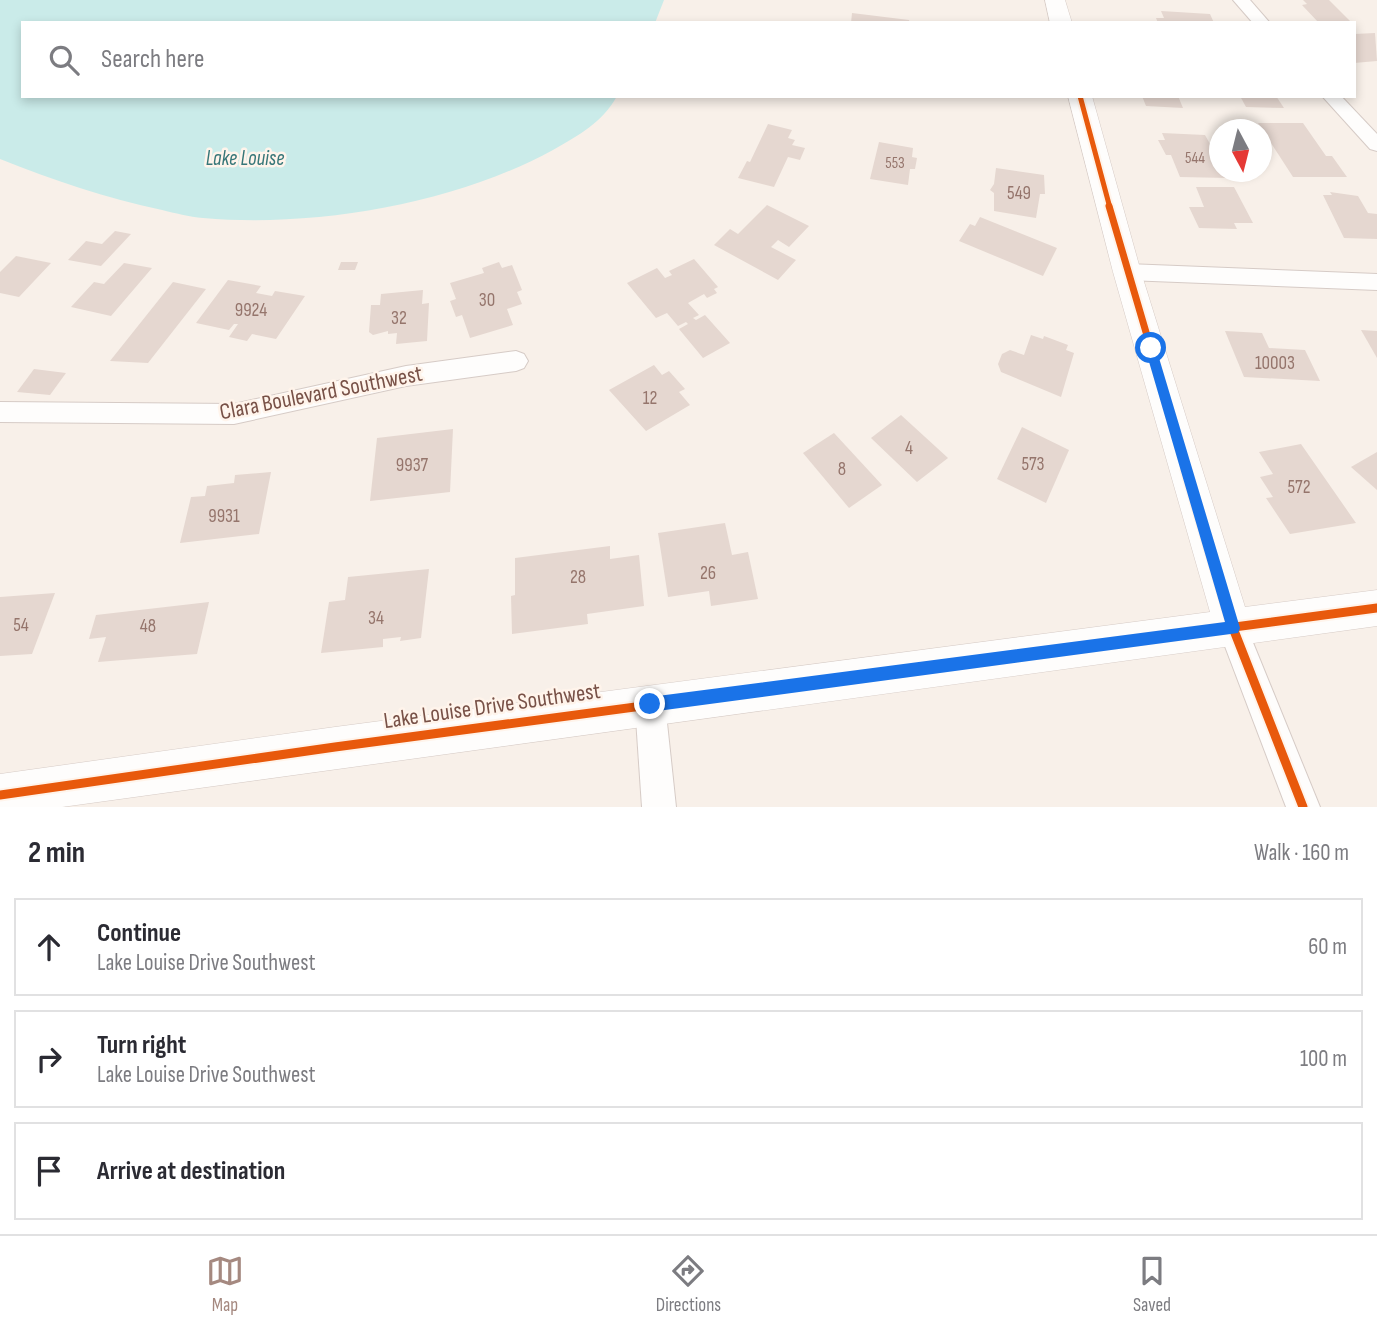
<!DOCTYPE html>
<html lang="en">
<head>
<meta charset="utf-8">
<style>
	:root { --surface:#fff; --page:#f2f2f3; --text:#2b2b33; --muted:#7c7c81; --line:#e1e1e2; --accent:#a58980 }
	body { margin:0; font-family:"Sofia Sans Condensed",sans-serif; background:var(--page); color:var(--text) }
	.compass { position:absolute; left:1209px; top:119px; width:63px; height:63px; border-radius:50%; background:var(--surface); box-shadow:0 4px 10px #0003; rotate:173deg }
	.stop { position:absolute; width:21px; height:21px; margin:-16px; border:5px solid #1a73e8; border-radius:50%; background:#fff }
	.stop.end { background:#1a73e8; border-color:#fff; box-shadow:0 2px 7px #0008 }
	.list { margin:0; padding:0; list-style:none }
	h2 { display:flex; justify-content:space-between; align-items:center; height:91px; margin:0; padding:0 28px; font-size:30px }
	h2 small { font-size:23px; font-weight:400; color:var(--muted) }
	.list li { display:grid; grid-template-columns:46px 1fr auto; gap:21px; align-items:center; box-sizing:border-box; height:98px; margin:0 14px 14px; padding:0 14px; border:2px solid var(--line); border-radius:0px }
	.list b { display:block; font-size:26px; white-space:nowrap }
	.list p { margin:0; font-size:23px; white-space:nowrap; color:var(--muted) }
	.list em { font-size:23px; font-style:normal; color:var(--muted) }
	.icon { flex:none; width:38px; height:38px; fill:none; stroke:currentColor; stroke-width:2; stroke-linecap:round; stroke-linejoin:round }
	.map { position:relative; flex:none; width:1377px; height:807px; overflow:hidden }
	.search { position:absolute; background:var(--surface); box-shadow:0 4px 10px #0003; left:21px; right:21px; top:21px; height:77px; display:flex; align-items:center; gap:18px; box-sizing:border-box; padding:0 24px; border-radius:0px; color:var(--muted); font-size:26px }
	.sheet { height:427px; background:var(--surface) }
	nav { display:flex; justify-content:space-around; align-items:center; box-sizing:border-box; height:98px; border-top:2px solid var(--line); background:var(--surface); font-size:19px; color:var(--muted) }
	nav a { display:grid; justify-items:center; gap:4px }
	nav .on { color:var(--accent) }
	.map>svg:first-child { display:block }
	.water { fill:#caebe9 }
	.building { fill:#e5d7d0 }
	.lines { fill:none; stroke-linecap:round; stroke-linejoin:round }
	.minor-casing { stroke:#d6cbc6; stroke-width:2 }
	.tertiary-casing { stroke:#d6cbc6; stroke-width:1 }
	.minor { fill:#fefdfc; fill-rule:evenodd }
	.tertiary { fill:#fefdfc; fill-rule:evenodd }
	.cycleway-far2-casing { stroke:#fff4eb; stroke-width:9 }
	.cycleway-far1-casing { stroke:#fff4eb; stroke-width:11 }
	.cycleway-casing { stroke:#fff4eb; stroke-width:13 }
	.cycleway-far2 { stroke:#e8590c; stroke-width:5 }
	.cycleway-far1 { stroke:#e8590c; stroke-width:7 }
	.cycleway { stroke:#e8590c; stroke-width:9 }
	.route { fill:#1a73e8 }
	.labels { text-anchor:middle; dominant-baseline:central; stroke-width:5; stroke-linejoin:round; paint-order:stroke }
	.far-number-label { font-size:16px; fill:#95756c }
	.number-label { font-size:19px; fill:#95756c }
	.far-water-label { font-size:21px; font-style:italic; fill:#367678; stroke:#fff4eb }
	.street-label { font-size:23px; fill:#785147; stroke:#fff4eb }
</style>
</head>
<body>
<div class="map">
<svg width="1377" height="807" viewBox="0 0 1377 807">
	<rect width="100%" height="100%" fill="#f8f0e9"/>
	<!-- water -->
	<path class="water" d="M0 0H664L655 23H23V96H617C602 123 579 135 553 150 454 204 315 228 203 218 189 217 175 213 162 210 106 198 53 180 0 159Z"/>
	<!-- building -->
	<g class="building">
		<polygon points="1303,0 1329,0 1352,23 1319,23 1302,5 1307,4"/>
		<polygon points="1161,11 1210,14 1214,23 1158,23 1156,18 1164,18"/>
		<polygon points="852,13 909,20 910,23 851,23"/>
		<polygon points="1375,33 1377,61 1354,63 1354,34"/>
		<polygon points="1142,96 1178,96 1183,108 1146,106"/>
		<polygon points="1240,96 1276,96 1284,108 1246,107"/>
		<polygon points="1258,123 1303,123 1326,156 1332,156 1347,177 1293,177"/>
		<polygon points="768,124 792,130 788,138 795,140 792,145 805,148 800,160 788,157 774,187 738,178 747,161 750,162"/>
		<polygon points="1162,133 1205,135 1220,162 1220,172 1225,172 1228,178 1180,177 1171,155 1166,155 1158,140 1165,140"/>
		<polygon points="879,142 913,148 912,157 917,158 915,169 910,169 908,185 870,179"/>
		<polygon points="996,168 1044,175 1045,194 1040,194 1036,218 994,211 994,193 990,190 994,184"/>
		<polygon points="1196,187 1234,187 1253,223 1234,223 1237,229 1199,228 1189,207 1204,207"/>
		<polygon points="1330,192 1358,196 1368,213 1377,214 1377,239 1344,238 1323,195 1332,195"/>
		<polygon points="767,205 809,226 789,247 778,240 771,247 796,260 778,280 714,245 730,229 738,234"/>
		<polygon points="980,217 1057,248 1043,276 959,241 970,224 975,226"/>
		<polygon points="115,231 131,234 101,266 68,260 86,241 102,244"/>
		<polygon points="16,256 51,263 19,297 0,293 0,272"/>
		<polygon points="694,259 718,287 714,289 717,293 707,298 704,294 688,303 699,315 693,318 696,320 705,315 730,343 703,358 679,329 688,324 686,322 678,326 667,313 656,318 627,283 657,268 665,278 672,275 669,271"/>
		<polygon points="341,262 358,262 355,270 338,270"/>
		<polygon points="499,262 502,268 512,265 522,290 517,292 522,304 507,309 513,325 470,338 462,315 456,317 450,301 456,299 450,283 484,273 482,268"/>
		<polygon points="124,263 152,268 111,316 71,307 94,282 104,284"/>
		<polygon points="228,280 261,286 256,293 272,296 275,291 305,296 276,339 252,334 247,341 229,337 238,324 234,324 229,330 196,323"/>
		<polygon points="173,282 206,289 148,363 110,361"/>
		<polygon points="423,290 422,304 429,303 427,341 396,344 397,333 388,334 388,331 373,335 369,332 371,305 380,305 381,294"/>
		<polygon points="1361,330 1377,331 1377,358"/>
		<polygon points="1225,331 1262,333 1269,348 1305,350 1320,381 1244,377"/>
		<polygon points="1031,335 1043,339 1044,336 1068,345 1066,350 1074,353 1061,397 1001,372 998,364 1002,354 1010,350 1024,355"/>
		<polygon points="654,365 662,375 669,371 685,389 679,392 690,405 646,431 609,390"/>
		<polygon points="34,369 66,373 50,395 17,392"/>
		<polygon points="901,415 948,458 917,482 871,438"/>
		<polygon points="1022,427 1069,450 1046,503 997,479"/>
		<polygon points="453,429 450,492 370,501 377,438"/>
		<polygon points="834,433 882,485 849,508 803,453"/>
		<polygon points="1301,444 1356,523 1290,534 1266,498 1273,497 1260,477 1273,474 1259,452"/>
		<polygon points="1377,452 1377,490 1351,467"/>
		<polygon points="271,472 259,534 180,543 191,497 205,496 207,486 234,483 235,475"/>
		<polygon points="725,523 732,555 748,552 758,599 711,606 709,591 668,597 658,533"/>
		<polygon points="610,546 610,559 639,555 644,606 587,614 588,624 512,634 511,596 515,595 515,558"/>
		<polygon points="429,569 421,638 400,641 401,637 383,639 383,647 321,653 329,602 345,600 348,577"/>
		<polygon points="55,593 32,654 0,656 0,597"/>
		<polygon points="209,602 197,654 98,662 106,637 89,639 96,615"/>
	</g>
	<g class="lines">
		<defs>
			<g id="minor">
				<polygon points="1233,0 1250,0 1270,23 1253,23"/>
				<polygon points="1322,96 1341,96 1377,134 1377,151 1370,149"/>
				<polygon points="1127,264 1377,274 1377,290 1127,280 1119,278 1116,272 1119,266"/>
				<polygon points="516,351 524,354 528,361 524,368 516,371 406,386 234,424 0,422 0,402 234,404 406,366"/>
				<polygon points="1233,613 1243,618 1320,807 1286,807 1218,628 1223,618"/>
				<polygon points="650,689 661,693 665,704 676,807 642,807 635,704 639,693"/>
			</g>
			<g id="tertiary">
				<polygon points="1045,0 1065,0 1072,23 1050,23"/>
				<polygon points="1068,96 1092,96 1141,272 1245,607 1377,590 1377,626 62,807 0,807 0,774 335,727 1210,612 1113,272"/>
			</g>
		</defs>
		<!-- minor casing -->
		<use href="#minor" class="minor-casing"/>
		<!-- tertiary casing -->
		<use href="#tertiary" class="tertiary-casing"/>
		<!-- minor -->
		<use href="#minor" class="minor"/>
		<!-- tertiary -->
		<use href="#tertiary" class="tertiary"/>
		<defs>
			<polyline id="cycleway-far2" points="1080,96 1110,208"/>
			<polyline id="cycleway-far1" points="1109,206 1187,472"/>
			<g id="cycleway">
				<polyline points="1186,470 1233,628 1303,807"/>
				<polyline points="0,795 335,747 1377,608"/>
			</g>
		</defs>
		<!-- cycleway-far2 casing -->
		<use href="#cycleway-far2" class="cycleway-far2-casing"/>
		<!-- cycleway-far1 casing -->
		<use href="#cycleway-far1" class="cycleway-far1-casing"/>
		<!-- cycleway casing -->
		<use href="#cycleway" class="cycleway-casing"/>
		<!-- cycleway-far2 -->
		<use href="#cycleway-far2" class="cycleway-far2"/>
		<!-- cycleway-far1 -->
		<use href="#cycleway-far1" class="cycleway-far1"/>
		<!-- cycleway -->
		<use href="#cycleway" class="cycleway"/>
	</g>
	<!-- route -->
	<polygon class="route" points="1151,344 1156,348 1240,628 1238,633 650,712 645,709 643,704 650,697 1225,622 1145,348"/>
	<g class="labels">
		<!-- far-number labels -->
		<g class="far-number-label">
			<text x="1195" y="158">544</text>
			<text x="895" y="163">553</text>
		</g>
		<!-- number labels -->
		<g class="number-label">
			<text x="1019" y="193">549</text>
			<text x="487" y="300">30</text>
			<text x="251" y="310">9924</text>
			<text x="399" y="318">32</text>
			<text x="1275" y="363">10003</text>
			<text x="650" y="398">12</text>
			<text x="909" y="448">4</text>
			<text x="1033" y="464">573</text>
			<text x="412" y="465">9937</text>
			<text x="842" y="469">8</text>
			<text x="1299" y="487">572</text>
			<text x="224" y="516">9931</text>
			<text x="708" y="573">26</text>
			<text x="578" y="577">28</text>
			<text x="376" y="618">34</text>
			<text x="21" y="625">54</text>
			<text x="148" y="626">48</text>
		</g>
		<!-- far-water labels -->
		<g class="far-water-label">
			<text x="245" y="158">Lake Louise</text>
		</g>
		<!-- street labels -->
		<g class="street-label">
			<text transform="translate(321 393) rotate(-11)">Clara Boulevard Southwest</text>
			<text transform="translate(492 706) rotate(-8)">Lake Louise Drive Southwest</text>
		</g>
	</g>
</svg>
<svg class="compass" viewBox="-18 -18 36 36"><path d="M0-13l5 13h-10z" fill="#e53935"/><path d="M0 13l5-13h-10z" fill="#7c7c81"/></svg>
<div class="stop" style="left:1151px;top:348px"></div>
<div class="stop end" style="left:650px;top:704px"></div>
<div class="search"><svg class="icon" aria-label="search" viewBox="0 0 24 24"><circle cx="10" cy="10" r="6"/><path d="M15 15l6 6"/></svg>Search here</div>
</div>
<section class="sheet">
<h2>2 min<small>Walk · 160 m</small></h2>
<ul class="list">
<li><svg class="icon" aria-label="ahead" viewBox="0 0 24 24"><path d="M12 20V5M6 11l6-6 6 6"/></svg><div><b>Continue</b><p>Lake Louise Drive Southwest</p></div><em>60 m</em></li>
<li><svg class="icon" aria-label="right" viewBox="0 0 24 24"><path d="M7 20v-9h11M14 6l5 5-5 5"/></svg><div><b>Turn right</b><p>Lake Louise Drive Southwest</p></div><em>100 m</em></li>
<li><svg class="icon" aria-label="arrive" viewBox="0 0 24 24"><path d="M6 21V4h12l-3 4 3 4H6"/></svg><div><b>Arrive at destination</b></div></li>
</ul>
</section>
<nav>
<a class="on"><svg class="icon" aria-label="map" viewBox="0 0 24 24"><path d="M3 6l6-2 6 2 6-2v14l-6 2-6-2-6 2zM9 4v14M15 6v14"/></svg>Map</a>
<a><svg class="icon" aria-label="directions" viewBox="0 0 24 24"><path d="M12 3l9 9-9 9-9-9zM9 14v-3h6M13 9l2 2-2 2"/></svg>Directions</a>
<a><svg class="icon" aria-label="saved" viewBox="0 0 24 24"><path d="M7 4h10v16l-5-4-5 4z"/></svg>Saved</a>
</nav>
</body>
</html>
